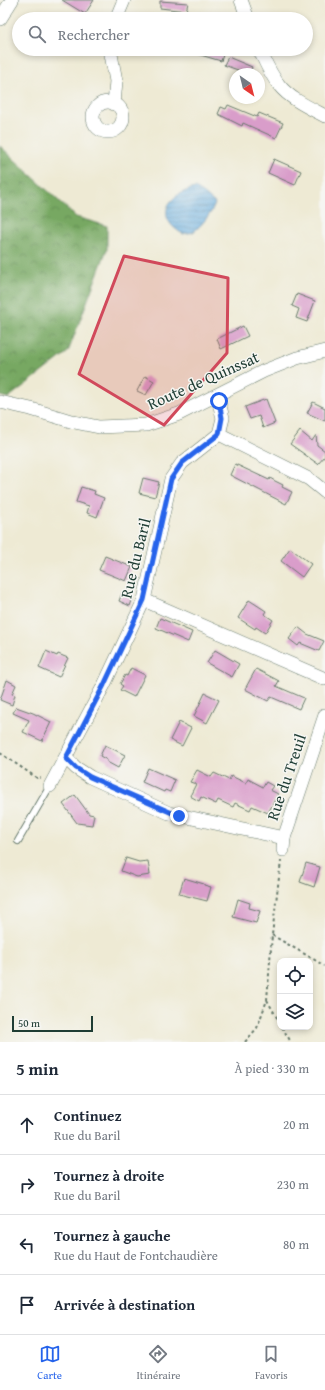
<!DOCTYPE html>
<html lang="fr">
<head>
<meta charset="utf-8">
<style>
	:root { --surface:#fff; --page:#f6f6f7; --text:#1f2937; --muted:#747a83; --line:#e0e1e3; --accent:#2563eb }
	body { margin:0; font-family:"Gentium Book Plus",serif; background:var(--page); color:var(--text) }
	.controls { position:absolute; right:12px; bottom:12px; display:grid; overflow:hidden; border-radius:8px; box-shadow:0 2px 6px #0003 }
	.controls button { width:36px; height:36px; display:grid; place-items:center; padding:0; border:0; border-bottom:1px solid var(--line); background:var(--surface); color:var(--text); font:20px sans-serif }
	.compass { position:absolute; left:229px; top:68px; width:36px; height:36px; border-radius:50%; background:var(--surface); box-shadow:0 2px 6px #0003; rotate:145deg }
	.scale { position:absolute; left:12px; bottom:10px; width:81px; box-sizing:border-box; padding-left:4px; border:2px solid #1f3d34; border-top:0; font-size:11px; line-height:14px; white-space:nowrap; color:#1f3d34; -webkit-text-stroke:3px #f6f6f2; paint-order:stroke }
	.stop { position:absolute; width:12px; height:12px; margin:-9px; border:3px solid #2563eb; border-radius:50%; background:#fff }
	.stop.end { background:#2563eb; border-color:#fff; box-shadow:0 1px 4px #0008 }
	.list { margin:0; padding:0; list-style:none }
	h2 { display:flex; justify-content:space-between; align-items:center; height:52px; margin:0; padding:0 16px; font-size:17px }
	h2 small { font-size:13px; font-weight:400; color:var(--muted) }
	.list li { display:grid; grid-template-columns:26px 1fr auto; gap:12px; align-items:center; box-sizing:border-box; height:60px; padding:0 16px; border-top:1px solid var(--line) }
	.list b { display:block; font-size:15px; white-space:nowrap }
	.list p { margin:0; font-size:13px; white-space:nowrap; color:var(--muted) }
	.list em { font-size:13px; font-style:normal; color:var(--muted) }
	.icon { flex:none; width:22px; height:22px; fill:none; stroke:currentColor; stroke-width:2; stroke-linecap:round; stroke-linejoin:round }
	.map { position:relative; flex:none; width:325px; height:1042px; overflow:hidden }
	.search { position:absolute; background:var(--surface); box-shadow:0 2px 6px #0003; left:12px; right:12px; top:12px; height:44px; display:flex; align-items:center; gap:10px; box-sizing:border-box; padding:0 14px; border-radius:22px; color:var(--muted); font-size:15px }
	.sheet { height:292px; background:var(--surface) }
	nav { display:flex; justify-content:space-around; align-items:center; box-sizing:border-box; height:56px; border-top:1px solid var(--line); background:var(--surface); font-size:11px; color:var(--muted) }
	nav a { display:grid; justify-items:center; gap:2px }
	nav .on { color:var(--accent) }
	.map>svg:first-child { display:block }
	.forest { fill:url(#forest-crowns); stroke:#4b724b }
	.water { fill:url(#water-rules); stroke:#437488 }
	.building { fill:#d99dca }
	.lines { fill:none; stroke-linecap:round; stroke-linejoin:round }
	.lane-casing { stroke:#677a6c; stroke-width:8 }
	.street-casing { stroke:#677a6c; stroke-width:14 }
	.path { stroke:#677a6c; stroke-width:2; stroke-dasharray:3 3; stroke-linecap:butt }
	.lane { stroke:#fff; stroke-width:6 }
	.street { stroke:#fff; stroke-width:13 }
	.route { stroke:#2563eb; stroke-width:5 }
	.marked { fill:#d1495b; fill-opacity:0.2; stroke:#d1495b; stroke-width:3; stroke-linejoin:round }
	.labels { text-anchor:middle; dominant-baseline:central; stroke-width:3; stroke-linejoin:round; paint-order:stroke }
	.street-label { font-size:16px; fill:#1f3d34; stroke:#f6f6f2 }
</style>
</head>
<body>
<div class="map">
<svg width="325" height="1042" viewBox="0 0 325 1042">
	<defs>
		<pattern id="forest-crowns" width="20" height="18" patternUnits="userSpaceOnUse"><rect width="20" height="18" fill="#77a862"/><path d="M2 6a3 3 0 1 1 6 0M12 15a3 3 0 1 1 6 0" fill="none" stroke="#618a52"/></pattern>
		<pattern id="water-rules" width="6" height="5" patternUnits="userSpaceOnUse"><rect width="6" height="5" fill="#67acdd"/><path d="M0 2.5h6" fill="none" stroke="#548db4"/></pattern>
	</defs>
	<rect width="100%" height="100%" fill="#f6f6f2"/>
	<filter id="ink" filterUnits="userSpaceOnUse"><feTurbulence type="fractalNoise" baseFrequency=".025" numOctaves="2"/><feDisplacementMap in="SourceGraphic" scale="8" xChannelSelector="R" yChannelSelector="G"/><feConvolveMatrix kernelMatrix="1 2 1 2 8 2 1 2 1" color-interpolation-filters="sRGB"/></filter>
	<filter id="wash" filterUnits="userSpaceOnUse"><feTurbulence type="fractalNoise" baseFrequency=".012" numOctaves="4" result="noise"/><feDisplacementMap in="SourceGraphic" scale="16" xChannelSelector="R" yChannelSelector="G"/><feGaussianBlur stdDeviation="0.9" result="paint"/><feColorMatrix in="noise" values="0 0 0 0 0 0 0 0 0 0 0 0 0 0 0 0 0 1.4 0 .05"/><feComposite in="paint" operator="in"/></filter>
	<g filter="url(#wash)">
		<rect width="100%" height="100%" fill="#eeead4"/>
		<!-- forest -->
		<polygon class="forest" points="0,146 76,217 107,226 107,249 68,352 8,398 0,396"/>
		<!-- water -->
		<path class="water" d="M195 188 203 193 215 203C214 211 200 227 193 232 191 233 186 233 183 234 153 217 168 194 195 188Z"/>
		<g id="blocks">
			<!-- building -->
			<g class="building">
				<polygon points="62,0 94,0 85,14"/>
				<polygon points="160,1 188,3 186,11 160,8"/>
				<polygon points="188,49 225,49 221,61 187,51"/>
				<polygon points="228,57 252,67 249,74 224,65"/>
				<polygon points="228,105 257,117 259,113 283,123 276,138 243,123 242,126 218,114 221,107 226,109"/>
				<polygon points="274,159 301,171 295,185 268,173"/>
				<polygon points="297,294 315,301 307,322 296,318 299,309 292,306"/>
				<polygon points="243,326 248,336 221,349 217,339"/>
				<polygon points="145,376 154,381 146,395 137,391"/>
				<polygon points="266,399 275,423 263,428 259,416 250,419 245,407"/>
				<polygon points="313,402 325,408 325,421 307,413"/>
				<polygon points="300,431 312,441 316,435 317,445 325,451 325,456 318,464 290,444"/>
				<polygon points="235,464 269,480 270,478 275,481 283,485 282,487 292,492 286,504 230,475"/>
				<polygon points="143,478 159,482 155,497 139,493"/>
				<polygon points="81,487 95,491 94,494 104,498 97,517 87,513 89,506 76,502"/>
				<polygon points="290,548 311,564 302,577 281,561"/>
				<polygon points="105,556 132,567 126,581 99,570"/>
				<polygon points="122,593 133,598 130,606 119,601"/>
				<polygon points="249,600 266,611 264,614 273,620 265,633 256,627 255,629 238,618"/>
				<polygon points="160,618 192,632 188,642 156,628"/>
				<polygon points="298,627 307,634 324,641 319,651 300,643 298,646 289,639"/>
				<polygon points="215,650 239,664 232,677 207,663"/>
				<polygon points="46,651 57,656 58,654 68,658 59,677 39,668"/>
				<polygon points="131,668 145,675 134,697 120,690 123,686 120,684 125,675 127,676"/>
				<polygon points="256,669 279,681 276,686 304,698 299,709 271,697 268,701 245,689"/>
				<polygon points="7,680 16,685 12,694 15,695 12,705 0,700"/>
				<polygon points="205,693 219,700 207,723 194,716"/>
				<polygon points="16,707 33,713 51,722 42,741 23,732 29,720 13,713"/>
				<polygon points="179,722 191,728 182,746 170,740"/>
				<polygon points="105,745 125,755 118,768 107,762 107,760 100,756"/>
				<polygon points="148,768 175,780 170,792 165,790 164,792 142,782"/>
				<polygon points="197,770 211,777 214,773 229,780 231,776 246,783 248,779 263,787 266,782 273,786 270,790 278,794 268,813 252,806 250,810 235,803 233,807 218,800 216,804 201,797 199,801 190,796 196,784 190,782"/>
				<polygon points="75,795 89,814 94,815 92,825 77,823 63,804"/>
				<polygon points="126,858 139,862 148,861 150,875 137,877 121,871"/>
				<polygon points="306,863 320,867 314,887 300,882"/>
				<polygon points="184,878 204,884 204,885 211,887 207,901 179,894"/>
				<polygon points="238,899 250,903 249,908 260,911 256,923 233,917"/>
			</g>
		</g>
	</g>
	<g filter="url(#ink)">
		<use href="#blocks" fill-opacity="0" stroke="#677a6c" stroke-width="1"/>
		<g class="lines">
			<defs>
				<polyline id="lane" points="18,841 50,786"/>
				<g id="street">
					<polyline points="241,0 248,19"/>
					<polyline points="0,19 12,0"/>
					<polyline points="116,19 124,0"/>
					<polyline points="110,49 116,81 114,104"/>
					<path d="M259 49C265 61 270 74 279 85 290 99 310 108 325 116"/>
					<circle cx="108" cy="117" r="15"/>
					<polyline points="0,402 31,409 74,422 99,427 146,425 179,414 264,371 297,358 325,351"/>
					<polyline points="219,434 309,479 325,492"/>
					<polyline points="144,600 325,679"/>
					<polyline points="66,758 76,768 90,777 169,813 284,838"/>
					<polyline points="50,786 104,685 144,600 171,479 182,463 219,434 223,418 217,395"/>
					<polyline points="283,850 284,838 325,715"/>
				</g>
			</defs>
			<!-- lane casing -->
			<use href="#lane" class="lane-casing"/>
			<!-- street casing -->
			<use href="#street" class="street-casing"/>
			<!-- path -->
			<g class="path">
				<polyline points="0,753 37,778 41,778"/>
				<polyline points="272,935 325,966"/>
				<polyline points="267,1000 280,1023"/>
				<polyline points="282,1027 291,1042"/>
				<polyline points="245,1042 257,1028 267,1000 272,935 281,861"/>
			</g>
			<!-- lane -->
			<use href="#lane" class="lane"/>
			<!-- street -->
			<use href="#street" class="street"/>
		</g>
	</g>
	<g class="lines" filter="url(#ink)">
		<!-- route -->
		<polyline class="route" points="179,816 90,777 76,768 66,758 104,685 144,600 171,479 182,463 219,434 222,418 219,401"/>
	</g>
	<!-- marked area -->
	<path class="marked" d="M124 256 228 278 227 353 164 425 79 374Z"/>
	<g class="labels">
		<!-- street labels -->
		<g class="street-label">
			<text transform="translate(203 380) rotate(-24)">Route de Quinssat</text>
			<text transform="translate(135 558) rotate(-76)">Rue du Baril</text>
			<text transform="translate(286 777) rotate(-71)">Rue du Treuil</text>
		</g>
	</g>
</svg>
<div class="controls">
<button><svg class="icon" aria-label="locate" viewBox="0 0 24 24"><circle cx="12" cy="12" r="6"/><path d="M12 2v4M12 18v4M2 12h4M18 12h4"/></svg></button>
<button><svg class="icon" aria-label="layers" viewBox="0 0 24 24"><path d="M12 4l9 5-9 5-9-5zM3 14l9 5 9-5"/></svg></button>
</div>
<svg class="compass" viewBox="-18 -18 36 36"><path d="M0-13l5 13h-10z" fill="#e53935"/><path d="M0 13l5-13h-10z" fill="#747a83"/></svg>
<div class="scale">50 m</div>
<div class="stop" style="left:219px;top:401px"></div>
<div class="stop end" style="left:179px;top:816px"></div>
<div class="search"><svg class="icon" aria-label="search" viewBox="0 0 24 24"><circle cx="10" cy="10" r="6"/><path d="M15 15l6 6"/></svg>Rechercher</div>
</div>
<section class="sheet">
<h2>5 min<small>À pied · 330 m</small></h2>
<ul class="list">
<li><svg class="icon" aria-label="ahead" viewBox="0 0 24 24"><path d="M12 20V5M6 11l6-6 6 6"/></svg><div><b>Continuez</b><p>Rue du Baril</p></div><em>20 m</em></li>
<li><svg class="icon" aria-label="right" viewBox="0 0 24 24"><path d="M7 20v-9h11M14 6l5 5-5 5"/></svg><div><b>Tournez à droite</b><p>Rue du Baril</p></div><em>230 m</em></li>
<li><svg class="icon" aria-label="left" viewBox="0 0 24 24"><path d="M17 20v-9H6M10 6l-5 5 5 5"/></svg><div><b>Tournez à gauche</b><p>Rue du Haut de Fontchaudière</p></div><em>80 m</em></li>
<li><svg class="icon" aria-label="arrive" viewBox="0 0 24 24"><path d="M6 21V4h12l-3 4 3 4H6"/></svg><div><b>Arrivée à destination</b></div></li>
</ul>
</section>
<nav>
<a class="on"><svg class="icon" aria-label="map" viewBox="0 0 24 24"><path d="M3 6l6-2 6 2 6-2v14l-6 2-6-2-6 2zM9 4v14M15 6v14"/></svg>Carte</a>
<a><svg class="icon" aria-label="directions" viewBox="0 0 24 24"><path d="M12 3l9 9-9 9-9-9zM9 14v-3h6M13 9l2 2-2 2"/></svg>Itinéraire</a>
<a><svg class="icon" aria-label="saved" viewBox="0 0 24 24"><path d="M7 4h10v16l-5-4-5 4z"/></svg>Favoris</a>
</nav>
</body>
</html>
